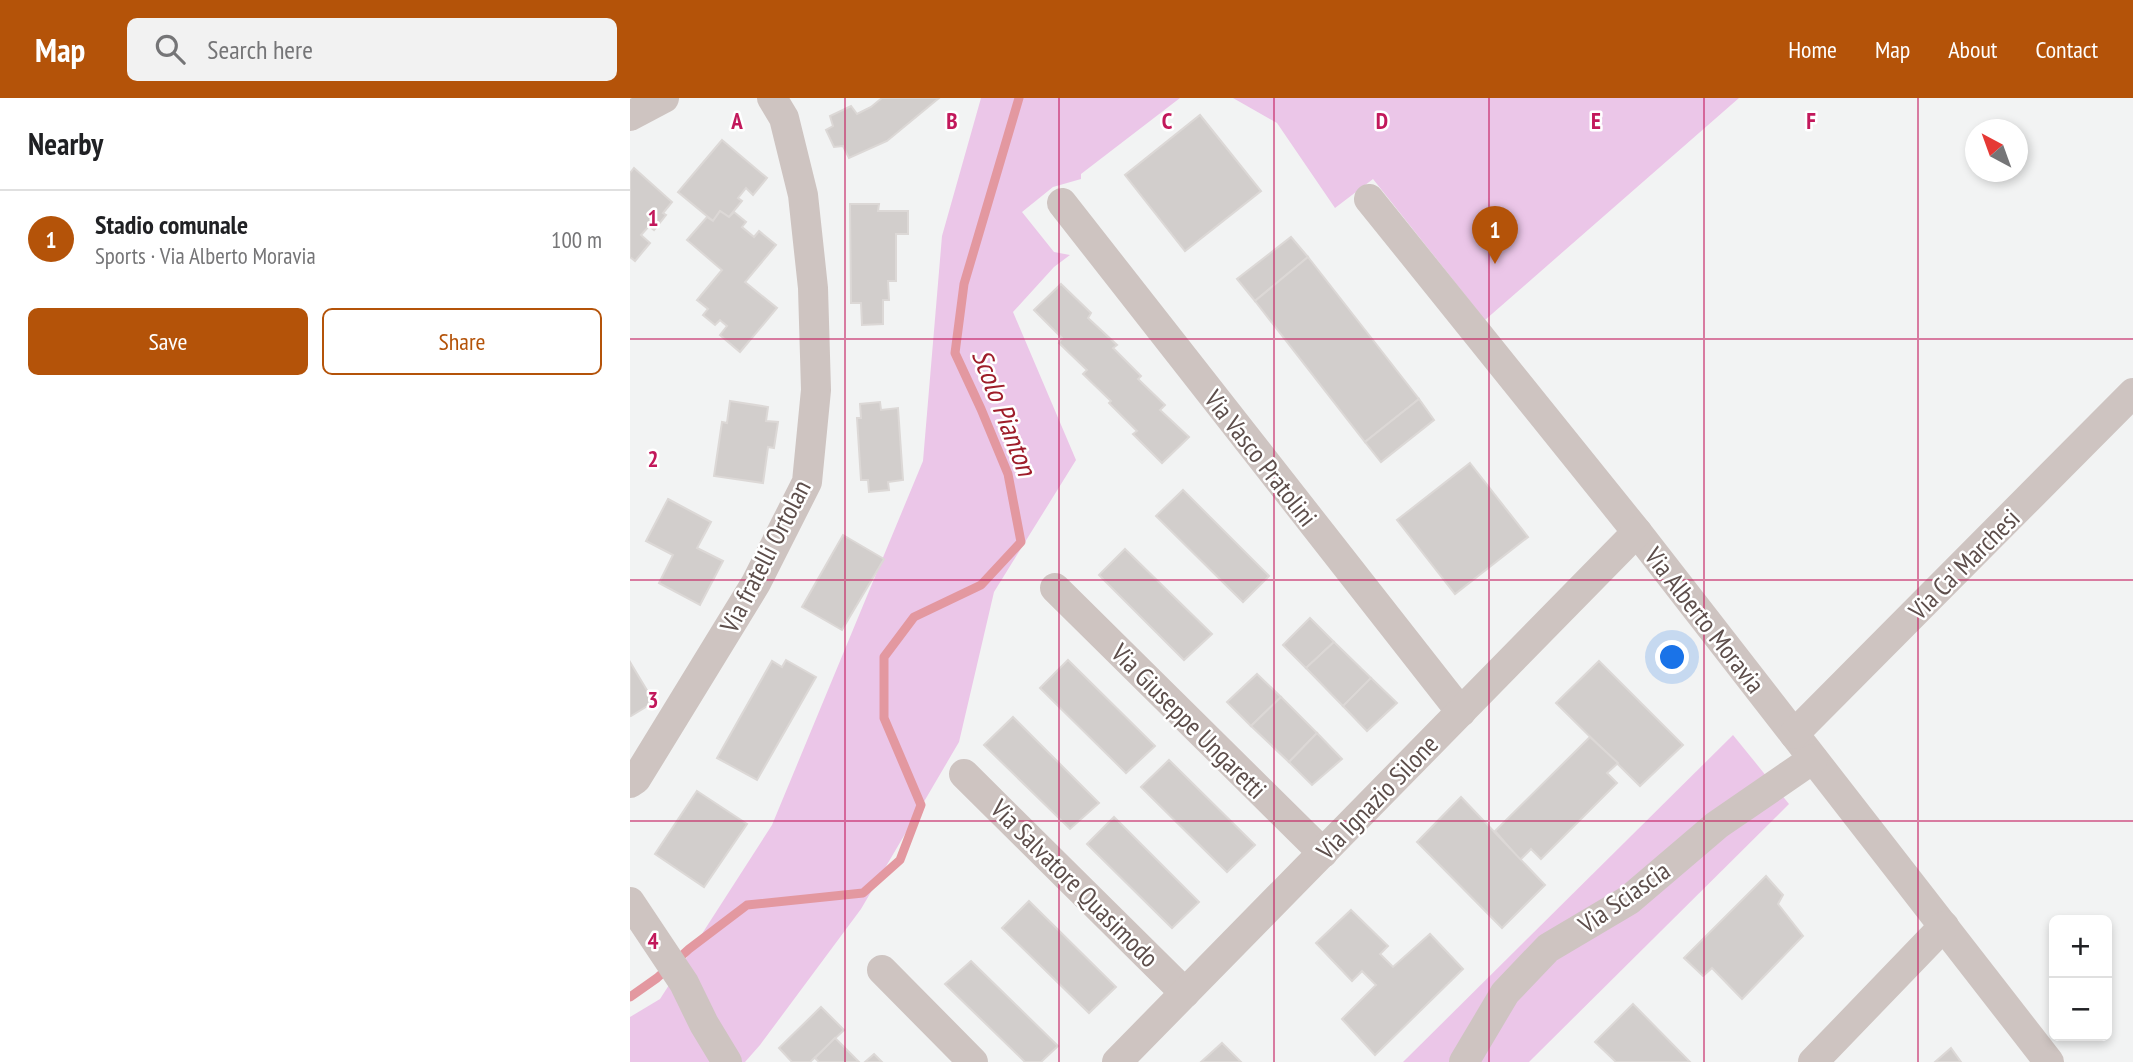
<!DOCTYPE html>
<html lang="en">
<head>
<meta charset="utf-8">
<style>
	:root { --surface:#fff; --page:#f2f2f2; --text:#202124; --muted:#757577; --line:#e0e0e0; --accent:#b45309 }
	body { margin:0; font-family:"PT Sans Narrow",sans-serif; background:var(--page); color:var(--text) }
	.controls { position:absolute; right:21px; bottom:21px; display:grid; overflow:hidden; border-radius:10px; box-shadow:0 4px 10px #0003 }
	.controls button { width:63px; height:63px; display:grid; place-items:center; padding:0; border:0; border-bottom:2px solid var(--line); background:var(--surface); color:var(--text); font:35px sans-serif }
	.compass { position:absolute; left:1335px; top:21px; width:63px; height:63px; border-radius:50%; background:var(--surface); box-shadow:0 4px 10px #0003; rotate:319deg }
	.you { position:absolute; left:1043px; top:560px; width:24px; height:24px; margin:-18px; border:5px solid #fff; border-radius:50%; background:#1a73e8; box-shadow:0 0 0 10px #1a73e833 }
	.badge { display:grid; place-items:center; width:46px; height:46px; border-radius:50%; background:var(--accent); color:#fff; font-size:23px; font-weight:700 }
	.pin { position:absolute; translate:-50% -58px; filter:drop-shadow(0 2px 4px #0008) }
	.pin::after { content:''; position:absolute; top:37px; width:24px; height:21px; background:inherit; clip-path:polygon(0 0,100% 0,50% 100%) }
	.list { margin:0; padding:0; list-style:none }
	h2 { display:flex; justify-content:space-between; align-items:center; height:91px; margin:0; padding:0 28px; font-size:30px }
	h2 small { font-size:23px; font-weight:400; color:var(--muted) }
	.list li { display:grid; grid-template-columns:46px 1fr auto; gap:21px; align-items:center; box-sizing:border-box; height:98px; padding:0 28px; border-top:2px solid var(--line) }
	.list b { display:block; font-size:26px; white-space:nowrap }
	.list p { margin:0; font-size:23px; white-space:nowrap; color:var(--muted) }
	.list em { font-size:23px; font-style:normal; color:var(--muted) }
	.actions { display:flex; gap:14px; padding:21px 28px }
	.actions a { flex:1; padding:16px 0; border:2px solid var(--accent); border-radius:10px; text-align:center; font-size:24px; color:var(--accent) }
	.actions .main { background:var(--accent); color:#fff }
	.icon { flex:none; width:38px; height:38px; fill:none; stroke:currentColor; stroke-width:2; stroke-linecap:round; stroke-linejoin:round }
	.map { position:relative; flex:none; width:1503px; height:964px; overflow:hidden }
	header { display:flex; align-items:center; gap:42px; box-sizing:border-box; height:98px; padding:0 35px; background:var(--accent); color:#fff }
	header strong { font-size:33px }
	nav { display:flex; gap:38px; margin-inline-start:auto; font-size:24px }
	.search { width:490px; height:63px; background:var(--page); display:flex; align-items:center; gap:18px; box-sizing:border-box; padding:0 24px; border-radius:10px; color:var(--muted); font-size:26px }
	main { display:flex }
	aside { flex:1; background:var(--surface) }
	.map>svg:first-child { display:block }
	.green { fill:#ebc6e8 }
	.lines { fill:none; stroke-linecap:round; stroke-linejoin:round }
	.stream { stroke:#e398a0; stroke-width:9 }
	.building { fill:#d2cecc; stroke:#dcd8d6; stroke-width:2 }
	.street { stroke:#cec4c1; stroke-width:30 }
	.grid { fill:none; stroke:#c2185b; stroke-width:2; stroke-opacity:0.55 }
	.labels { text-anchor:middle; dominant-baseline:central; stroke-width:5; stroke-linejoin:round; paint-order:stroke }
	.street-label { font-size:26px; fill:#5d4e4b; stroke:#fff }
	.water-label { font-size:28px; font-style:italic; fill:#9e1d2a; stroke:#fff }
	.grid-label { font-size:23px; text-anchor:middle; font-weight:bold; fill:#c2185b; stroke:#fff; stroke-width:5; stroke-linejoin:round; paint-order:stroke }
</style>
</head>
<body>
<header>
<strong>Map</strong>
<div class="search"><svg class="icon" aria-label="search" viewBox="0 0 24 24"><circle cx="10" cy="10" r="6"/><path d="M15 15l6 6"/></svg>Search here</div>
<nav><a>Home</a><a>Map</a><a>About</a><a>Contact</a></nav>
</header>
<main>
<aside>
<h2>Nearby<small></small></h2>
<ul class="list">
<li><span class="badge">1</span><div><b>Stadio comunale</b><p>Sports · Via Alberto Moravia</p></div><em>100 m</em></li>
</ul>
<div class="actions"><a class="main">Save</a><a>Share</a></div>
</aside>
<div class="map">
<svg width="1503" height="964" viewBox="0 0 1503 964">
	<rect width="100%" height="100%" fill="#f2f3f3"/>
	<!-- green -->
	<g class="green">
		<polygon points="351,0 550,0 451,76 451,81 423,89 392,114 424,154 440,157 424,169 383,214 446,362 364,494 329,644 231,811 130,947 115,964 0,964 0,919 30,901 142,727 293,363 312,138"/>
		<polygon points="603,0 1109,0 855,222 743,81 705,110 647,25"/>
		<polygon points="1103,637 1159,706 899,964 773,964"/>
	</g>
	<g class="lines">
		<!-- stream -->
		<polyline class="stream" points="0,899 27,880 59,851 117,807 233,795 270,762 291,707 254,620 254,559 284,519 351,487 391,444 378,376 351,311 325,255 334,186 389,0"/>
	</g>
	<!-- building -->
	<g class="building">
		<polygon points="252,0 309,0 257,43 219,60 213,48 204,49 196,32 203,28 200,18 221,8 227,16 241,9"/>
		<polygon points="570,17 631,93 555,153 495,77"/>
		<polygon points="92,42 137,80 123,97 116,90 108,100 112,103 99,119 90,113 83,123 48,94"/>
		<polygon points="4,70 42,104 33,115 36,117 24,132 19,128 11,137 20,145 5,163 0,159 0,75"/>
		<polygon points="220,106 249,106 248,113 278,113 278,136 266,136 266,183 258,183 259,202 253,202 253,226 232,227 231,205 221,205"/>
		<polygon points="90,113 99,119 104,114 116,124 112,129 124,139 129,133 146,147 115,184 147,210 110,254 90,237 97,228 90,222 85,227 73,217 78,211 67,202 92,172 57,142 77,119 83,123"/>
		<polygon points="661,139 678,159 625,203 607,181"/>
		<polygon points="678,159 789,301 735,344 625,203"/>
		<polygon points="431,186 461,215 458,220 487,247 483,250 511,278 508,281 535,307 530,312 559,339 532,365 503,336 507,333 479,305 481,303 453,276 457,272 429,245 432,240 404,212"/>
		<polygon points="789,301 804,322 751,364 735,344"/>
		<polygon points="100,303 138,309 136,323 148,324 144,350 138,349 133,385 84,378 92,324 97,325"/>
		<polygon points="250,304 251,312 268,310 273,382 258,384 259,392 239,394 238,382 231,382 227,320 231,320 230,306"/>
		<polygon points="840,365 898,439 825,496 767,422"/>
		<polygon points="553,392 639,478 613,504 526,418"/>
		<polygon points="38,401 81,424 67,450 93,463 70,507 29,485 43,457 16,443"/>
		<polygon points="213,437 254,461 212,532 172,509"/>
		<polygon points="495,451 582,536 554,562 469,477"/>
		<polygon points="680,520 704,544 676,570 653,547"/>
		<polygon points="704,544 741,580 713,608 676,570"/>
		<polygon points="156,562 186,579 127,682 87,660 142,563 152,569"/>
		<polygon points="438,562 525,648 496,675 410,590"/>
		<polygon points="969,563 1053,647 1010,688 926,605"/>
		<polygon points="0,564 24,604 1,618 0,617"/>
		<polygon points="627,576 651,599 621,628 597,604"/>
		<polygon points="741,580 767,605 737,633 713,608"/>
		<polygon points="651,599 687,635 659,664 621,628"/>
		<polygon points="383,619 469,705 440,731 354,647"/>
		<polygon points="687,635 712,661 682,687 659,664"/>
		<polygon points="960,639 988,665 977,675 987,685 911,761 901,751 890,762 865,733"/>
		<polygon points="539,662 625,747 597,774 511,689"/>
		<polygon points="67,693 117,726 74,789 25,756"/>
		<polygon points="831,699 915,787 872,830 787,744"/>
		<polygon points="484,719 569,804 542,830 457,746"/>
		<polygon points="1136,778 1153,797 1148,806 1173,838 1112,901 1082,870 1073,878 1054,860"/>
		<polygon points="399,803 486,889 459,915 372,830"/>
		<polygon points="721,812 758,848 750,856 763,869 800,836 833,871 745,957 712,921 746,887 732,873 722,883 686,845"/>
		<polygon points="341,863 428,948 411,964 395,964 315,886"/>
		<polygon points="1003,906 1060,964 986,964 965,944"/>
		<polygon points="191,909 214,932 180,964 162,964 149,950"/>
		<polygon points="205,940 229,964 189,964 185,960"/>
		<polygon points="592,945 611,964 571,964"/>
		<polygon points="1321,950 1331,964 1305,964"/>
		<polygon points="244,956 252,964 235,964"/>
	</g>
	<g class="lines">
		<!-- street -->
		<g class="street">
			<polyline points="0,18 34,0"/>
			<polyline points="739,101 1007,434 1419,964"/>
			<polyline points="432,105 831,614"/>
			<polyline points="425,490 693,755"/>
			<polyline points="1164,636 1503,295"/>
			<polyline points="334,676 555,895"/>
			<polyline points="0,685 6,681 126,485 177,384 186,292 183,190 173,97 154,20 142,0"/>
			<polyline points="0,804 54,885 74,926 97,964"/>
			<polyline points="252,872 343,964"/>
			<polyline points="487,964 1007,434"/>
			<polyline points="834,964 875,895 918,850 999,802 1087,727 1183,661"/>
			<polyline points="1183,964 1314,828"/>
		</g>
	</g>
	<!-- grid -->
	<path class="grid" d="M215 0V964M429 0V964M644 0V964M859 0V964M1074 0V964M1288 0V964M0 241H1503M0 482H1503M0 723H1503"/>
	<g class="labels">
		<!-- street labels -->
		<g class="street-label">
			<text transform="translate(631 360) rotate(52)">Via Vasco Pratolini</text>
			<text transform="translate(135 458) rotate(-63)">Via fratelli Ortolan</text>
			<text transform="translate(1334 466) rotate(-45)">Via Ca' Marchesi</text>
			<text transform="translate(1075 522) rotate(52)">Via Alberto Moravia</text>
			<text transform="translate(559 623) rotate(45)">Via Giuseppe Ungaretti</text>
			<text transform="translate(747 699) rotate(-46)">Via Ignazio Silone</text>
			<text transform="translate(445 785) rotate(45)">Via Salvatore Quasimodo</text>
			<text transform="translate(994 799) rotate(-35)">Via Sciascia</text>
		</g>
		<!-- water labels -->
		<g class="water-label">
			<text transform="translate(375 314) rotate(69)">Scolo Pianton</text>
		</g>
	</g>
	<g class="grid-label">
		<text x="107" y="31">A</text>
		<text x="322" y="31">B</text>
		<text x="537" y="31">C</text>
		<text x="752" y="31">D</text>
		<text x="966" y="31">E</text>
		<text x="1181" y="31">F</text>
		<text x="23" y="128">1</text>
		<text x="23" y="369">2</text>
		<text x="23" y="610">3</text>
		<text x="23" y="851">4</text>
	</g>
</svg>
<div class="controls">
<button>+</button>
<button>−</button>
</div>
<svg class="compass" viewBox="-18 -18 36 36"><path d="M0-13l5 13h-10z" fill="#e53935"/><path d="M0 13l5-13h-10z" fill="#757577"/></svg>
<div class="you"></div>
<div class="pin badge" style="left:865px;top:166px">1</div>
</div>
</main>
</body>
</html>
